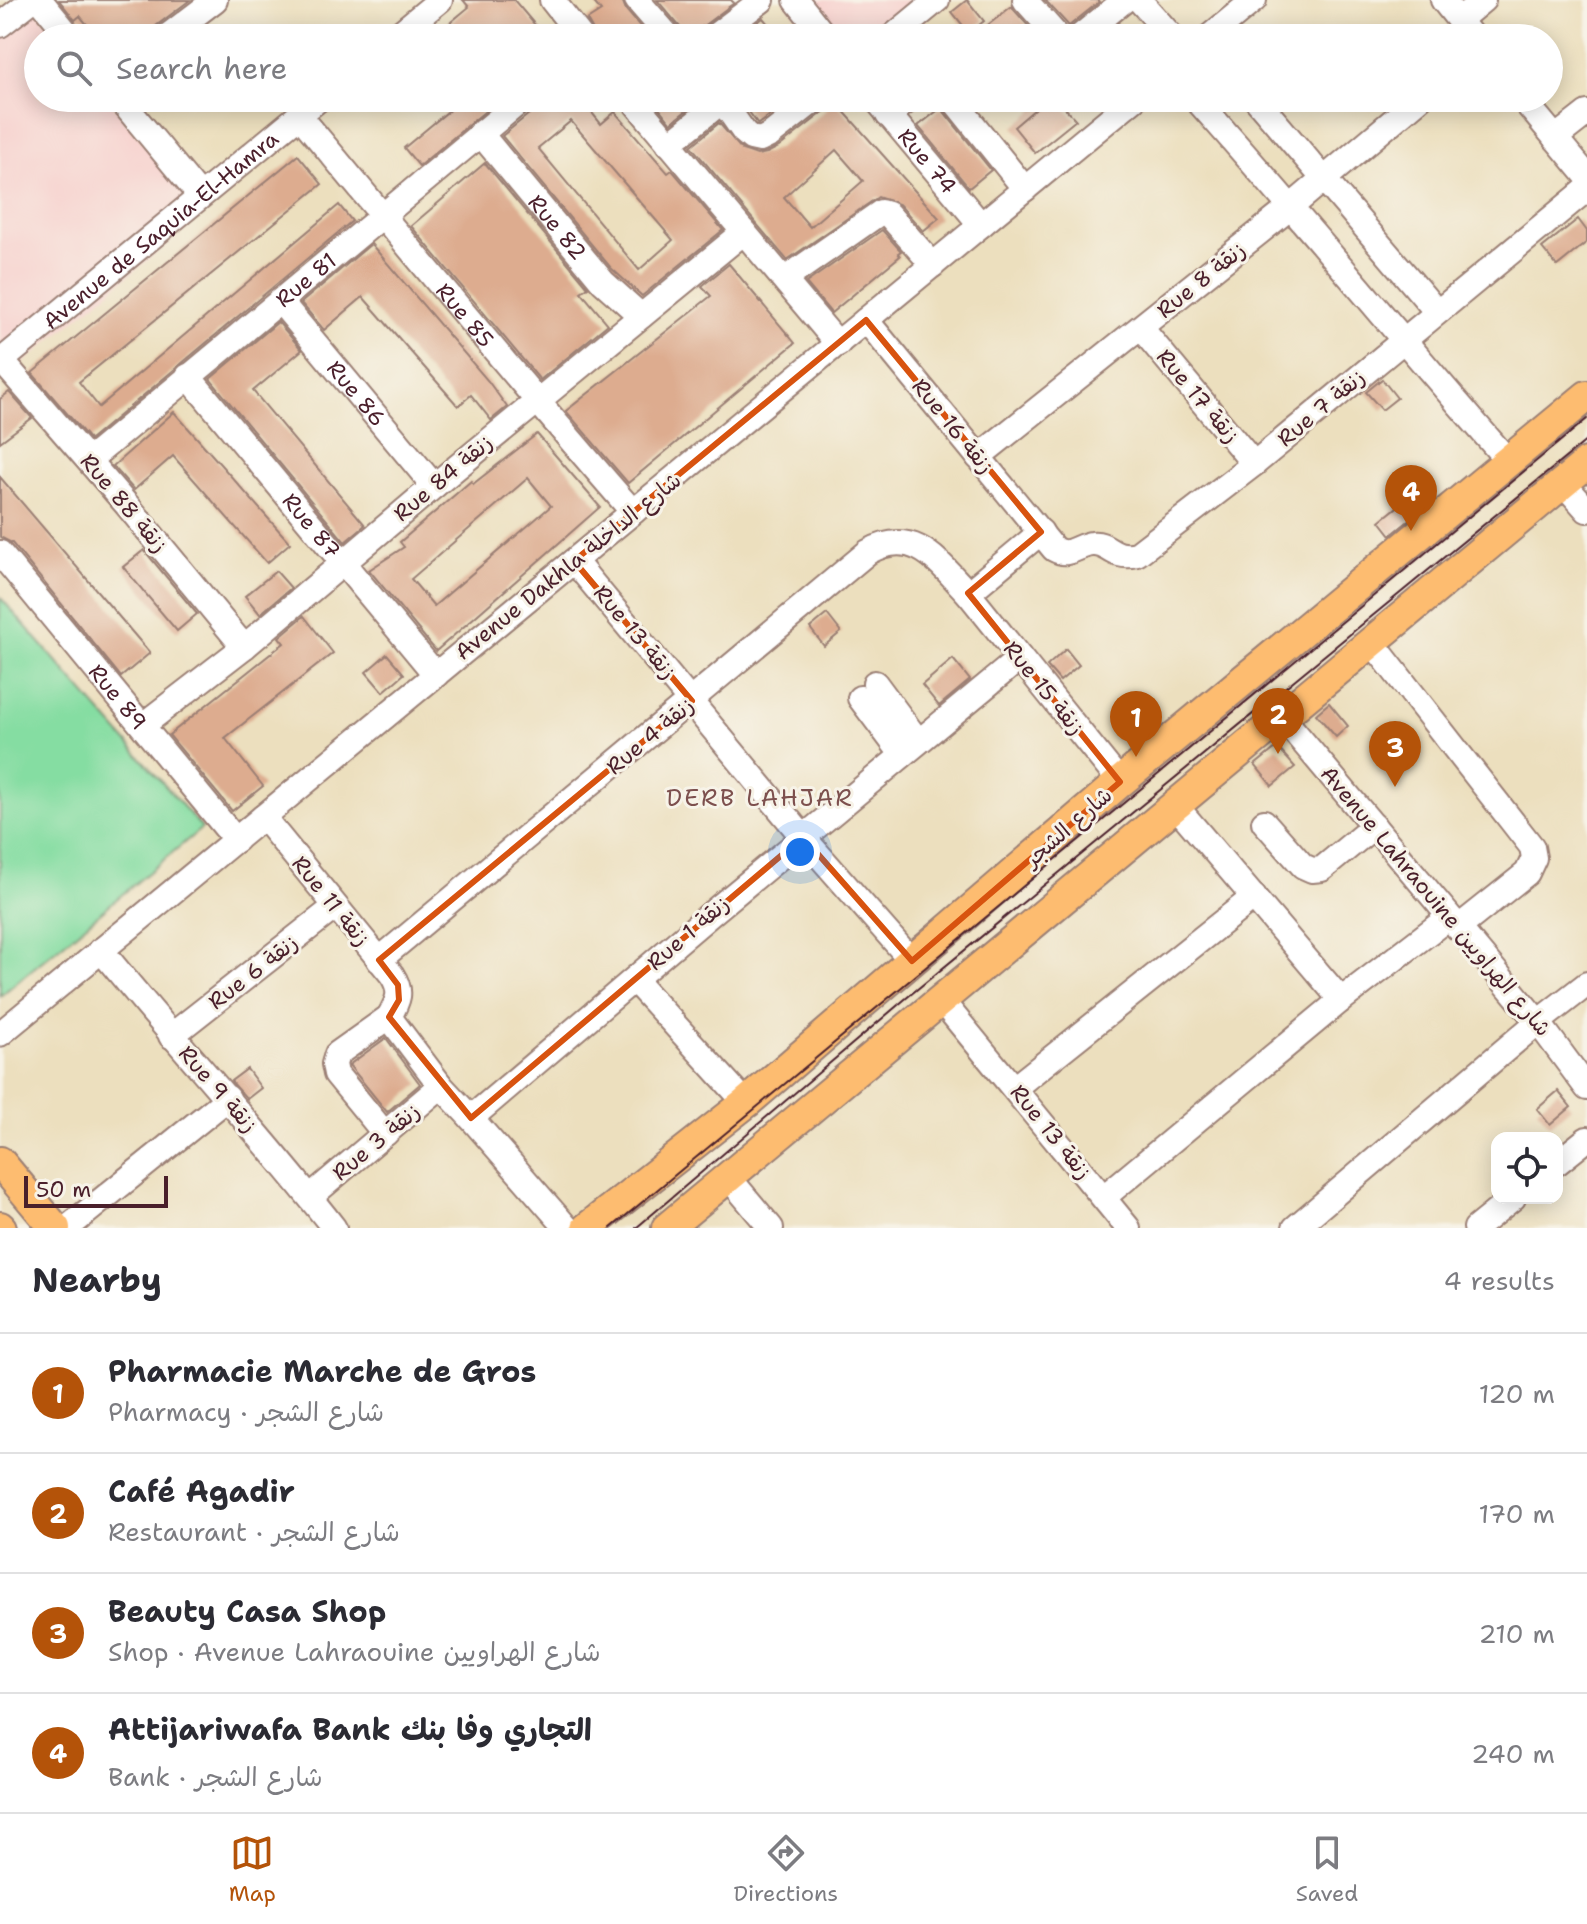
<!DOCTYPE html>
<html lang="en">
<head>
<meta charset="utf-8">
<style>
	:root { --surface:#fff; --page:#f2f2f3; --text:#2b2b33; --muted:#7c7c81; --line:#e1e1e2; --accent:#b45309 }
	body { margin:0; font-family:"Shantell Sans","Playpen Sans Arabic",sans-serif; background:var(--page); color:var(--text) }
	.controls { position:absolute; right:24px; bottom:24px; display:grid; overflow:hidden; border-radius:16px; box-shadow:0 4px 20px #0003 }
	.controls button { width:72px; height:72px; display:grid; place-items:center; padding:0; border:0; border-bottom:2px solid var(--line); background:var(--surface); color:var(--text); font:40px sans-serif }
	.scale { position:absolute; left:24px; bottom:20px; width:144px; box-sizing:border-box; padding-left:8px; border:4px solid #4a1f2b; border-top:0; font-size:22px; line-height:28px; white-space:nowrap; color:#4a1f2b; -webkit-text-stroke:6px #f7f3e8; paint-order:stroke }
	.you { position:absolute; left:800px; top:852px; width:28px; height:28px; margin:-20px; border:6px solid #fff; border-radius:50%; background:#1a73e8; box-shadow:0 0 0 12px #1a73e833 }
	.badge { display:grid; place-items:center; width:52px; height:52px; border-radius:50%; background:var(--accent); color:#fff; font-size:26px; font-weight:700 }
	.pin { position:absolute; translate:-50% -66px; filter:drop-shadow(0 2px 4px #0008) }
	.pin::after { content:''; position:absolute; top:42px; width:28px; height:24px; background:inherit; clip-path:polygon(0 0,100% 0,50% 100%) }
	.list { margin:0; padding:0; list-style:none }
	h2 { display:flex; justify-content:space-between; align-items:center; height:104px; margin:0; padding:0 32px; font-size:34px }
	h2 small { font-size:26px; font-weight:400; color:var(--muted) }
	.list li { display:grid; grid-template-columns:52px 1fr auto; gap:24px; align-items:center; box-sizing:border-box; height:120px; padding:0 32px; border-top:2px solid var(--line) }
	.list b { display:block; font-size:30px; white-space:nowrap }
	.list p { margin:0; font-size:26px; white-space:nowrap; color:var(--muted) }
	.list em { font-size:26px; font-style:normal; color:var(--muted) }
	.icon { flex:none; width:44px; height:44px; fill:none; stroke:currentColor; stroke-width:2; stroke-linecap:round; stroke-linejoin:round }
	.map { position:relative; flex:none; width:1587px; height:1228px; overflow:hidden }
	.search { position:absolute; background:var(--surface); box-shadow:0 4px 20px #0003; left:24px; right:24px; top:24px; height:88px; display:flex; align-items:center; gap:20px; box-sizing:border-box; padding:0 28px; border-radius:44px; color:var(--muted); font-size:30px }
	.sheet { height:584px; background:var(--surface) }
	nav { display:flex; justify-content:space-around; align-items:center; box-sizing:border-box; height:112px; border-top:2px solid var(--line); background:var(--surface); font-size:22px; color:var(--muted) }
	nav a { display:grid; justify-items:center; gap:4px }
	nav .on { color:var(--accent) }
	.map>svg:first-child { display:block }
	.built { fill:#f7d0cd }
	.green { fill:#85dda2; stroke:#687e66; stroke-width:2 }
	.building { fill:#ddac8f; fill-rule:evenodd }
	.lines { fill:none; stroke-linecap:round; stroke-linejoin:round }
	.minor-casing { stroke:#9b7f74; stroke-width:28 }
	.major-casing { stroke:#9b7f74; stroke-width:34 }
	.minor { stroke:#fff; stroke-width:24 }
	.major { stroke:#fdbc70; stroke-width:30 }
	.tram { stroke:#4a1f2b; stroke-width:2 }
	.marked { fill:none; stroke:#d8530f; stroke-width:6; stroke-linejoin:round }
	.labels { text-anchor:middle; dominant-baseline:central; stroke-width:6; stroke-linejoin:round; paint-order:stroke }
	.street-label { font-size:22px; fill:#4a1f2b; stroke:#f7f3e8 }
	.neighbourhood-label { font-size:24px; letter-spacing:2px; fill:#7d504e; stroke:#f7f3e8 }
</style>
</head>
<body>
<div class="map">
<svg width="1587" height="1228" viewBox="0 0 1587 1228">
	<rect width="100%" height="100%" fill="#f7f3e8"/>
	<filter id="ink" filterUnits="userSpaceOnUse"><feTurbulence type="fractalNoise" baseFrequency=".0125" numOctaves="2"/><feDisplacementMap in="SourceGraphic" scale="16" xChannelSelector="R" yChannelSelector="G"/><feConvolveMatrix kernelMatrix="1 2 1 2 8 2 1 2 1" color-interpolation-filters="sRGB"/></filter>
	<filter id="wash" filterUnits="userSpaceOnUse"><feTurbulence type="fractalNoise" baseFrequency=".006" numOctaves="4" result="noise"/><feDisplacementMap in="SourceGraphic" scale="32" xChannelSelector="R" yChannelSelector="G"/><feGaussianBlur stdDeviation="1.8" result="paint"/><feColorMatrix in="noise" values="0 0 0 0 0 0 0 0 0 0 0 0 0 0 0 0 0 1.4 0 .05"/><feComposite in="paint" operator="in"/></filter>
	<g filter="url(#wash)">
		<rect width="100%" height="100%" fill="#ecdfbe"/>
		<!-- built -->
		<g class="built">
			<polygon points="783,0 948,0 903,38 815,38"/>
			<polygon points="32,5 59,38 38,38 38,98 107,98 202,215 0,382 0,31"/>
		</g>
		<!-- green -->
		<polygon class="green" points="0,597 202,828 0,996"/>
		<g id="blocks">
			<!-- building -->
			<g class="building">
				<polygon points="59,0 190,0 156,26 150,38 98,38 80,16 75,20"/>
				<polygon points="463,0 514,0 546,38 454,38 445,27 469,7"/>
				<polygon points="592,0 622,0 626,10 650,38 597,38 587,20 601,11"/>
				<polygon points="657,0 731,0 734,3 702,27 697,38 685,38 681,28"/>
				<polygon points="967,0 984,21 969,33 952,12"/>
				<polygon points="1045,0 1097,0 1099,2 1069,26"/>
				<polygon points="1012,6 1014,10 1039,38 998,38 988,25"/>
				<polygon points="763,18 780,38 737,38"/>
				<polygon points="464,98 501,98 419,166 404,148"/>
				<path d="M539 98H580L601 124 615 112 668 173 672 170 723 230 642 296 611 268 502 136 534 110ZM571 121 673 240 639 270 538 148Z"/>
				<polygon points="651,98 694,98 697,102 671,123"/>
				<polygon points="745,98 793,98 758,124 741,101"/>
				<path d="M832 98 939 218 923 231 899 204 878 197 787 260 691 146 719 123 742 150 757 155 767 153 779 147 826 110ZM836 150 863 181 810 227 784 197Z"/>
				<polygon points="1048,98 1056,98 1076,120 1035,153 1014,127"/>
				<polygon points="941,108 991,170 969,188 918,126"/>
				<polygon points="298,155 322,184 79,382 99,407 339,205 352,221 90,440 32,373"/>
				<polygon points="485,163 588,287 581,292 608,324 540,380 411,226"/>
				<polygon points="1578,219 1587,231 1587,242 1557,266 1542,248"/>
				<polygon points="882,230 901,251 898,253 900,256 831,313 806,283"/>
				<polygon points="371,244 488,381 507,407 491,420 471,395 458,406 363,297 324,330 301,303"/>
				<polygon points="729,264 795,343 628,483 566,411 711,296 702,286"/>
				<polygon points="278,322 302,350 253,391 365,525 345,542 210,379"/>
				<polygon points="1382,379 1397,398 1382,410 1366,392"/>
				<polygon points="9,392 32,418 0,442 0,399"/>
				<polygon points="174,412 290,543 267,563 173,456 134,490 113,466"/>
				<path d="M537 434 600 507 436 651 369 570 404 547 400 542 471 481 473 484ZM528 478 551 506 434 606 411 579Z"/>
				<polygon points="0,477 150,653 121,677 12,543 0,537"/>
				<polygon points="1401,504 1412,518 1391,535 1380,521"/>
				<polygon points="144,550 197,614 177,631 123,567"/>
				<polygon points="276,571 291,588 260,614 245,596"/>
				<polygon points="827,614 841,632 824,646 810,628"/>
				<polygon points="304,616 333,653 225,738 263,786 232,811 169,735 284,643 279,637"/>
				<polygon points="1066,649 1079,665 1060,681 1047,666"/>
				<polygon points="387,654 404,674 383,692 366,672"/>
				<polygon points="953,659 970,680 939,706 922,685"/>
				<polygon points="1329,703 1348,726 1336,737 1316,714"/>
				<polygon points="1277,747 1295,767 1272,786 1255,765"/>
				<polygon points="386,1038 420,1084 387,1112 349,1065"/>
				<polygon points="247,1069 261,1088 247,1099 231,1081"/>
				<polygon points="1558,1091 1571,1107 1550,1125 1537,1109"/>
			</g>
		</g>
	</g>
	<g filter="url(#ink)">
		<use href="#blocks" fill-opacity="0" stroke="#9b7f74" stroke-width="2"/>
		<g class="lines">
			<defs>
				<g id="minor">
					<polyline points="40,0 71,38"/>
					<polyline points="552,0 582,38"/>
					<polyline points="637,0 670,38"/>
					<polyline points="796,0 826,38"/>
					<polyline points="1025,0 1059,38"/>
					<polyline points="1139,0 1173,38"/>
					<polyline points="1443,0 1473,38"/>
					<polyline points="1459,20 1483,0"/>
					<polyline points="0,25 32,0"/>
					<polyline points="165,38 215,0"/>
					<polyline points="394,38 440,0"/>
					<polyline points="712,38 762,0"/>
					<polyline points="891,38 937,0"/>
					<polyline points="1078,38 1125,0"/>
					<polyline points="1208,38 1254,0"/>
					<polyline points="119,98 200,196"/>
					<polyline points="631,98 838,344"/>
					<polyline points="720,98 744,132 751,138 760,140 770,135 817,98"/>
					<path id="s1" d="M875 98 981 225"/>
					<polyline points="952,98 1025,189"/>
					<path d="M1195 98C1302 217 1403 342 1509 462"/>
					<polyline points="1255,98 1437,312"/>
					<polyline points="1522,98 1587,176"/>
					<path id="s2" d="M299 115C410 248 519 382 633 512"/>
					<polyline points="888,115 911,98"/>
					<path id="s3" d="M480 133 603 282 641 316"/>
					<polyline points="1555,138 1587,113"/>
					<polyline points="669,144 726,98"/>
					<polyline points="785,279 881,212 888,214 933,265"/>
					<path id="s4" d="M280 301 434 486"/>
					<path d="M866 320 1054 549C1070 558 1077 545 1092 544 1110 542 1111 560 1137 554L1254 464 1587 189"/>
					<polyline points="1141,328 1254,464"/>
					<polyline points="2,361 127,505 244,647"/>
					<path id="s5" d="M0 362 320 98"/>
					<path id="s6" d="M188 376 436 675"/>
					<polyline points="978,457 1292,206 1420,98"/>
					<path id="s7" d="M89 460 524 98"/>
					<polyline points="1563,483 1587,510"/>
					<path id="s8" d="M0 553 236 840"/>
					<polyline points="574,561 803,837 912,961"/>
					<polyline points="968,593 1041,532"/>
					<polyline points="1371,641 1532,847 1534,858 1527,873 1458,928"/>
					<polyline points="875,683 918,741"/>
					<polyline points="860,698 902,754"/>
					<polyline points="1282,717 1538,1022 1587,1088"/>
					<polyline points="143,725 244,647 434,486 744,232"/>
					<polyline points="1175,805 1341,1000"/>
					<path d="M263 817 392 975C403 992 398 1001 389 1017L441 1086 471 1118"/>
					<polyline points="1264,822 1303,866 1312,870 1322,869 1374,826"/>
					<path d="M101 950C177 1044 260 1133 334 1228"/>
					<path d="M379 960 868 552C915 526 938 562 968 593L1120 782"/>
					<polyline points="634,980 746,1103"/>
					<polyline points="941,1000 1128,1228"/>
					<polyline points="0,1034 1135,98"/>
					<polyline points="171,1036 335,907"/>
					<polyline points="1014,1088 1254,897"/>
					<polyline points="385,1134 336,1074 334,1064 337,1054 389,1017"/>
					<polyline points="1557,1163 1587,1139"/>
					<polyline points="729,1178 771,1228"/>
					<polyline points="310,1197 441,1086"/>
					<polyline points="1104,1197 1341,1000 1449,917"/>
					<polyline points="67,1228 228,1098"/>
					<polyline points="567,1228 471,1118 712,913 1020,658"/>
					<polyline points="1295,1228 1538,1022 1587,984"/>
					<polyline points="1476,1228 1513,1198"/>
				</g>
				<g id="major">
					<polyline points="0,1162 55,1228"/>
					<polyline points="0,1227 1,1228"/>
					<polyline points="587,1228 746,1103 1120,782 1587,396"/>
					<polyline points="667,1228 1587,463"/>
				</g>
			</defs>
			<!-- minor casing -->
			<use href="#minor" class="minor-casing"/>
			<!-- major casing -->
			<use href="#major" class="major-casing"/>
			<!-- minor -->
			<use href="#minor" class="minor"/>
			<!-- major -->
			<use href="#major" class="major"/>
			<!-- tram -->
			<g class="tram">
				<polyline points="611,1228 1587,419"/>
				<polyline points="636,1228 904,1000 1587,440"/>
			</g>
		</g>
	</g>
	<!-- marked area -->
	<path class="marked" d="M866 320 1041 532 968 593 1120 782 912 961 803 837 471 1118 389 1017 399 1000 398 985 379 960 692 701 574 561Z"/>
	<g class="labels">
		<!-- street labels -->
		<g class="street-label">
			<text stroke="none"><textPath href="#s1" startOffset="82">Rue 74</textPath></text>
			<text stroke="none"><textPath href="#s3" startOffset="122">Rue 82</textPath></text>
			<text stroke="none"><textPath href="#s5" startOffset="208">Avenue de Saquia-El-Hamra</textPath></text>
			<text stroke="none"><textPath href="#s7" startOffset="282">Rue 81</textPath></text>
			<text transform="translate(1201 280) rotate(-39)">Rue 8 زنقة</text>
			<text stroke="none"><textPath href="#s2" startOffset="260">Rue 85</textPath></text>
			<text stroke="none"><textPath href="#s4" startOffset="120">Rue 86</textPath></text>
			<text transform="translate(1198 396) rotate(50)">Rue 17 زنقة</text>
			<text transform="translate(1321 408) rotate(-40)">Rue 7 زنقة</text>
			<text transform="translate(953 426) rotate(51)">Rue 16 زنقة</text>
			<text transform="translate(443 478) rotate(-40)">Rue 84 زنقة</text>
			<text transform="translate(124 503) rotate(50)">Rue 88 زنقة</text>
			<text stroke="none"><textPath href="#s6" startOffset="194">Rue 87</textPath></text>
			<text transform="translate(568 566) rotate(-39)">Avenue Dakhla شارع الداخلة</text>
			<text transform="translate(635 632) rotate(50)">Rue 13 زنقة</text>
			<text transform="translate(1044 688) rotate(51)">Rue 15 زنقة</text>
			<text stroke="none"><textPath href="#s8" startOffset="186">Rue 89</textPath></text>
			<text transform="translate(650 736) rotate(-40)">Rue 4 زنقة</text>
			<text transform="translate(1068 827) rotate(-41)">شارع الشجر</text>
			<text transform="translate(331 901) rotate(51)">Rue 11 زنقة</text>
			<text transform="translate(1436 901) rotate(50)">Avenue Lahraouine شارع الهراويين</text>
			<text transform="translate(688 933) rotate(-41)">Rue 1 زنقة</text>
			<text transform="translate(253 972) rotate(-38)">Rue 6 زنقة</text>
			<text transform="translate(218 1089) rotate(49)">Rue 9 زنقة</text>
			<text transform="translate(1051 1132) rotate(51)">Rue 13 زنقة</text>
			<text transform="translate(376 1142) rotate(-40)">Rue 3 زنقة</text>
		</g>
		<!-- neighbourhood labels -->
		<g class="neighbourhood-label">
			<text x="760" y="798">DERB LAHJAR</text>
		</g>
	</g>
</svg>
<div class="controls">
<button><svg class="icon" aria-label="locate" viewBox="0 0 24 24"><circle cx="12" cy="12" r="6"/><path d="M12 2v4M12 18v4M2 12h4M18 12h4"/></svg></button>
</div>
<div class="scale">50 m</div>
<div class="you"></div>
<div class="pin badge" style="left:1136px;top:757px">1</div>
<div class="pin badge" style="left:1278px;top:754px">2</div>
<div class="pin badge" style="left:1395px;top:787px">3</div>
<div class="pin badge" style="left:1411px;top:531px">4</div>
<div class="search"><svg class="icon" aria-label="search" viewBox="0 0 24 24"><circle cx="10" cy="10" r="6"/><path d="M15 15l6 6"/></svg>Search here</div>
</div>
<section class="sheet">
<h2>Nearby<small>4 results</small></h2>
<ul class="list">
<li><span class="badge">1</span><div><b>Pharmacie Marche de Gros</b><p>Pharmacy · شارع الشجر</p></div><em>120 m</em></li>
<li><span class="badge">2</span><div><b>Café Agadir</b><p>Restaurant · شارع الشجر</p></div><em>170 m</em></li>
<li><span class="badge">3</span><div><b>Beauty Casa Shop</b><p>Shop · Avenue Lahraouine شارع الهراويين</p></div><em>210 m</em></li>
<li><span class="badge">4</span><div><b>Attijariwafa Bank التجاري وفا بنك</b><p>Bank · شارع الشجر</p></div><em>240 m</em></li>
</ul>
</section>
<nav>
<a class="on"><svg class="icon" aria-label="map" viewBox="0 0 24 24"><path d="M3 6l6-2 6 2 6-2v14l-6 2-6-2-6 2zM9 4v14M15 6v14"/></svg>Map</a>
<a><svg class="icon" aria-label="directions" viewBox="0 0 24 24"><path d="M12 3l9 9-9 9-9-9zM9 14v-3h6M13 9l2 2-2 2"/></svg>Directions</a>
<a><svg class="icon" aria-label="saved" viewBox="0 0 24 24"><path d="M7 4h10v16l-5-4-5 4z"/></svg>Saved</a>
</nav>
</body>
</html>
